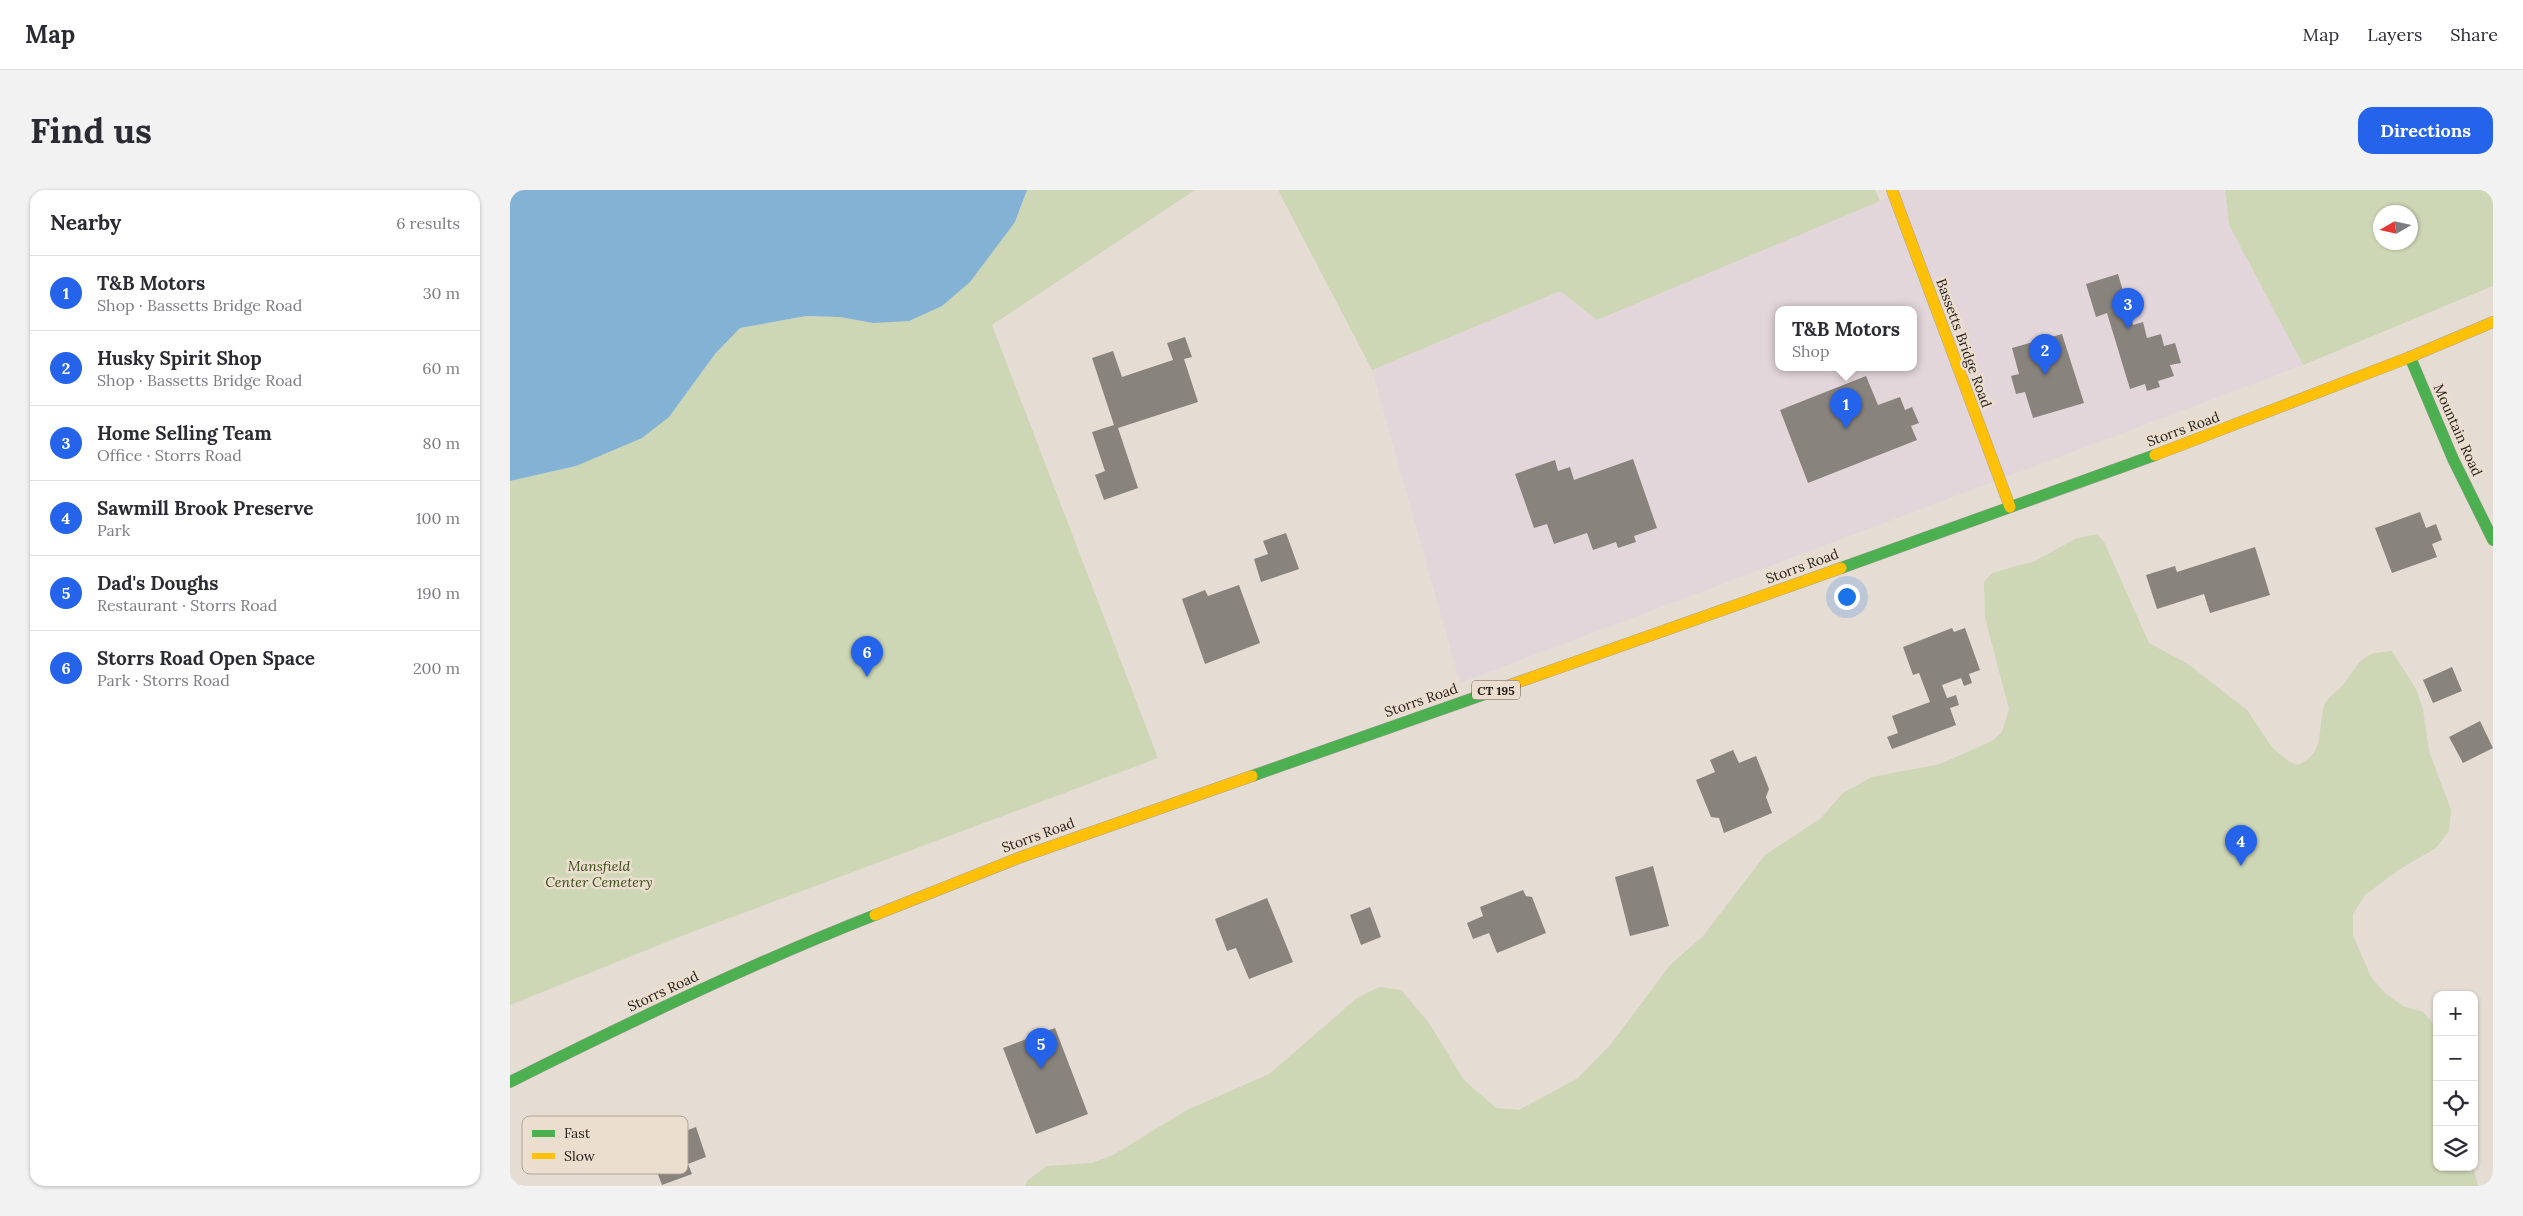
<!DOCTYPE html>
<html lang="en">
<head>
<meta charset="utf-8">
<style>
	:root { --surface:#fff; --page:#f2f2f3; --text:#2b2b33; --muted:#7c7c81; --line:#e1e1e2; --accent:#2563eb }
	body { margin:0; font-family:Lora,serif; background:var(--page); color:var(--text) }
	.controls { position:absolute; right:15px; bottom:15px; display:grid; overflow:hidden; border-radius:10px; box-shadow:0 1px 4px #0004 }
	.controls button { width:45px; height:45px; display:grid; place-items:center; padding:0; border:0; border-bottom:1px solid var(--line); background:var(--surface); color:var(--text); font:25px sans-serif }
	.compass { position:absolute; left:1863px; top:15px; width:45px; height:45px; border-radius:50%; background:var(--surface); box-shadow:0 1px 4px #0004; rotate:261deg }
	.you { position:absolute; left:1336px; top:406px; width:18px; height:18px; margin:-12px; border:4px solid #fff; border-radius:50%; background:#1a73e8; box-shadow:0 0 0 8px #1a73e833 }
	.badge { display:grid; place-items:center; width:32px; height:32px; border-radius:50%; background:var(--accent); color:#fff; font-size:16px; font-weight:700 }
	.pin { position:absolute; translate:-50% -41px; filter:drop-shadow(0 1px 2px #0008) }
	.pin::after { content:''; position:absolute; top:26px; width:18px; height:15px; background:inherit; clip-path:polygon(0 0,100% 0,50% 100%) }
	.popup { position:absolute; left:1265px; top:116px; width:142px; height:65px; box-sizing:border-box; display:grid; place-content:center; border-radius:10px; background:var(--surface); filter:drop-shadow(0 1px 4px #0005); font-size:16px; white-space:nowrap; color:var(--muted) }
	.popup b { font-size:19px; color:var(--text) }
	.popup::after { content:''; position:absolute; left:50%; top:100%; margin-left:-10px; border:10px solid transparent; border-top-color:var(--surface) }
	.list { margin:0; padding:0; list-style:none }
	h2 { display:flex; justify-content:space-between; align-items:center; height:65px; margin:0; padding:0 20px; font-size:21px }
	h2 small { font-size:16px; font-weight:400; color:var(--muted) }
	.list li { display:grid; grid-template-columns:32px 1fr auto; gap:15px; align-items:center; box-sizing:border-box; height:75px; padding:0 20px; border-top:1px solid var(--line) }
	.list b { display:block; font-size:19px; white-space:nowrap }
	.list p { margin:0; font-size:16px; white-space:nowrap; color:var(--muted) }
	.list em { font-size:16px; font-style:normal; color:var(--muted) }
	.icon { flex:none; width:28px; height:28px; fill:none; stroke:currentColor; stroke-width:2; stroke-linecap:round; stroke-linejoin:round }
	.map { position:relative; flex:none; width:1983px; height:996px; overflow:hidden; border-radius:15px }
	header { display:flex; align-items:center; gap:30px; box-sizing:border-box; height:70px; padding:0 25px; background:var(--surface); border-bottom:1px solid var(--line) }
	header strong { font-size:24px }
	nav { display:flex; gap:28px; margin-inline-start:auto; font-size:18px }
	.intro { display:flex; align-items:center; justify-content:space-between; box-sizing:border-box; height:120px; padding:0 30px }
	h1 { margin:0; font-size:35px }
	.button { padding:12px 22px; border-radius:15px; background:var(--accent); color:#fff; font-size:18px; font-weight:700 }
	main { display:flex; gap:30px; padding:0 30px }
	aside { flex:1; background:var(--surface); border-radius:15px; box-shadow:0 1px 4px #0004 }
	.map>svg:first-child { display:block }
	.commercial { fill:#e3d6db; fill-rule:evenodd }
	.green { fill:#cdd6b5; fill-rule:evenodd }
	.water { fill:#84b2d5 }
	.building { fill:#89837d }
	.lines { fill:none; stroke-linecap:round; stroke-linejoin:round }
	.fast-casing { stroke:#a8a29b; stroke-width:12 }
	.slow-casing { stroke:#a8a29b; stroke-width:12 }
	.fast { stroke:#4caf50; stroke-width:11 }
	.slow { stroke:#ffc107; stroke-width:11 }
	.labels { text-anchor:middle; dominant-baseline:central; stroke-width:5; stroke-linejoin:round; paint-order:stroke }
	.shield { fill:#ebdece; stroke:#5e574f; stroke-width:1 }
	.shield-label { font-size:12px; font-weight:bold; fill:#221d18 }
	.street-label { font-size:14px; fill:#221d18; stroke:#ebdece }
	.park-label { font-size:14px; font-style:italic; fill:#384c16; stroke:#ebdece }
	.key { fill:#ebdece; stroke:#afa497; stroke-width:1 }
	.key-label { font-size:14px; fill:#221d18 }
</style>
</head>
<body>
<header>
<strong>Map</strong>
<nav><a>Map</a><a>Layers</a><a>Share</a></nav>
</header>
<div class="intro"><h1>Find us</h1><a class="button">Directions</a></div>
<main>
<aside>
<h2>Nearby<small>6 results</small></h2>
<ul class="list">
<li><span class="badge">1</span><div><b>T&amp;B Motors</b><p>Shop · Bassetts Bridge Road</p></div><em>30 m</em></li>
<li><span class="badge">2</span><div><b>Husky Spirit Shop</b><p>Shop · Bassetts Bridge Road</p></div><em>60 m</em></li>
<li><span class="badge">3</span><div><b>Home Selling Team</b><p>Office · Storrs Road</p></div><em>80 m</em></li>
<li><span class="badge">4</span><div><b>Sawmill Brook Preserve</b><p>Park</p></div><em>100 m</em></li>
<li><span class="badge">5</span><div><b>Dad's Doughs</b><p>Restaurant · Storrs Road</p></div><em>190 m</em></li>
<li><span class="badge">6</span><div><b>Storrs Road Open Space</b><p>Park · Storrs Road</p></div><em>200 m</em></li>
</ul>
</aside>
<div class="map">
<svg width="1983" height="996" viewBox="0 0 1983 996">
	<rect width="100%" height="100%" fill="#e5ddd4"/>
	<!-- commercial -->
	<path class="commercial" d="M1395 0H1714L1719 35 1793 175 950 493 862 180 1050 101 1087 130ZM1268 120H1404V178H1268Z"/>
	<!-- green -->
	<g class="green">
		<polygon points="517,0 685,0 482,135 648,568 169,747 0,815 0,291 66,276 159,227 205,164 230,138 296,126 330,127 363,133 505,32"/>
		<polygon points="768,0 1365,0 1370,11 1087,130 1050,101 862,180"/>
		<path d="M1715 0H1983V96L1793 175 1719 35ZM1870 22H1900V52H1870Z"/>
		<path d="M1587 344 1594 352 1639 453 1678 474 1737 520 1762 557 1778 571 1788 575C1816 563 1807 540 1814 516 1817 507 1823 505 1829 499 1840 489 1845 472 1859 465 1865 462 1876 462 1882 461L1906 499 1913 519 1919 561 1941 620 1939 641 1926 658 1890 679 1855 705 1843 724V745L1861 787 1876 804 1893 816 1913 822 1927 838V977H1963L1968 996H515L518 990 537 976 581 973 603 965 677 920 759 884 847 808 869 797 891 800 919 833 954 890 986 918 1009 920 1068 888 1101 854 1160 775 1193 746 1255 665 1311 628 1333 603 1362 587 1430 574 1482 551 1492 542 1499 519 1475 428 1474 392 1482 383 1525 371 1565 349Z"/>
	</g>
	<!-- water -->
	<polygon class="water" points="0,0 517,0 505,32 460,92 432,116 399,131 363,133 330,127 296,126 230,138 205,164 159,227 132,248 66,276 0,291"/>
	<!-- building -->
	<g class="building">
		<polygon points="1608,84 1623,135 1633,132 1637,148 1651,144 1654,156 1665,153 1671,173 1660,175 1664,186 1648,191 1650,197 1637,201 1635,194 1620,199 1597,123 1586,127 1576,94"/>
		<polygon points="1552,144 1574,213 1523,228 1515,202 1506,204 1501,186 1509,184 1502,158"/>
		<polygon points="675,147 682,167 674,169 688,212 608,238 628,298 594,310 585,285 595,281 582,242 604,235 582,168 603,161 612,187 663,170 657,153"/>
		<polygon points="1356,186 1368,215 1390,207 1395,220 1402,217 1409,233 1401,236 1407,250 1298,293 1270,220"/>
		<polygon points="1123,269 1147,338 1124,346 1126,352 1108,358 1106,352 1083,360 1077,343 1044,354 1037,334 1024,338 1005,284 1045,270 1048,281 1060,277 1064,290"/>
		<polygon points="1910,322 1916,338 1926,334 1932,350 1922,354 1927,367 1882,383 1865,338"/>
		<polygon points="776,343 789,379 751,392 744,369 758,364 753,351"/>
		<polygon points="1745,357 1760,405 1700,423 1694,404 1647,419 1636,385 1665,376 1667,382"/>
		<polygon points="729,395 750,453 695,474 672,409 695,400 698,406"/>
		<polygon points="1442,438 1444,442 1455,438 1470,480 1459,484 1462,493 1454,496 1451,488 1432,495 1437,508 1446,505 1449,515 1440,518 1446,535 1382,559 1377,547 1388,543 1382,526 1420,512 1409,483 1403,485 1393,457"/>
		<polygon points="1942,477 1952,501 1923,513 1913,490"/>
		<polygon points="1970,531 1983,558 1953,573 1939,547"/>
		<polygon points="1223,560 1229,573 1246,566 1259,599 1256,607 1262,623 1214,643 1209,628 1201,627 1186,590 1205,582 1200,570"/>
		<polygon points="1143,676 1159,736 1120,746 1105,687"/>
		<polygon points="1013,700 1016,706 1022,707 1036,743 987,763 979,743 963,749 957,733 973,726 970,717"/>
		<polygon points="757,708 783,772 739,789 726,758 717,761 705,729"/>
		<polygon points="860,717 871,747 851,755 840,725"/>
		<polygon points="545,838 578,924 526,944 493,858"/>
		<polygon points="186,937 196,967 178,974 182,984 152,995 137,955"/>
	</g>
	<g class="lines">
		<defs>
			<g id="fast">
				<polyline points="1900,167 1943,269 1983,350"/>
				<polyline points="1331,378 1645,265"/>
				<polyline points="742,586 975,504"/>
				<path d="M0 892C119 832 240 774 365 725"/>
			</g>
			<g id="slow">
				<polyline points="1382,0 1500,317"/>
				<polyline points="1645,265 1900,167 1983,132"/>
				<polyline points="975,504 1331,378"/>
				<polyline points="365,725 511,667 742,586"/>
			</g>
		</defs>
		<!-- fast casing -->
		<use href="#fast" class="fast-casing"/>
		<!-- slow casing -->
		<use href="#slow" class="slow-casing"/>
		<!-- fast -->
		<use href="#fast" class="fast"/>
		<!-- slow -->
		<use href="#slow" class="slow"/>
	</g>
	<g class="labels">
		<!-- shield labels -->
		<rect class="shield" x="962" y="490.5" width="48" height="19" rx="4"/>
		<g class="shield-label">
			<text x="986" y="500">CT 195</text>
		</g>
		<!-- street labels -->
		<g class="street-label">
			<text transform="translate(1454 153) rotate(70)">Bassetts Bridge Road</text>
			<text transform="translate(1673 239) rotate(-20)">Storrs Road</text>
			<text transform="translate(1948 240) rotate(66)">Mountain Road</text>
			<text transform="translate(1292 376) rotate(-20)">Storrs Road</text>
			<text transform="translate(911 510) rotate(-19)">Storrs Road</text>
			<text transform="translate(528 645) rotate(-20)">Storrs Road</text>
			<text transform="translate(153 801) rotate(-25)">Storrs Road</text>
		</g>
		<!-- park labels -->
		<g class="park-label">
			<text x="89" y="676">Mansfield<tspan x="89" dy="16">Center Cemetery</tspan></text>
		</g>
	</g>
	<!-- legend -->
	<rect x="12" y="926" width="166" height="58" rx="8" class="key"/>
	<rect x="22" y="940" width="23" height="7" fill="#4caf50"/>
	<rect x="22" y="963" width="23" height="6" fill="#ffc107"/>
	<g class="key-label">
		<text x="54" y="948">Fast</text>
		<text x="54" y="971">Slow</text>
	</g>
</svg>
<div class="controls">
<button>+</button>
<button>−</button>
<button><svg class="icon" aria-label="locate" viewBox="0 0 24 24"><circle cx="12" cy="12" r="6"/><path d="M12 2v4M12 18v4M2 12h4M18 12h4"/></svg></button>
<button><svg class="icon" aria-label="layers" viewBox="0 0 24 24"><path d="M12 4l9 5-9 5-9-5zM3 14l9 5 9-5"/></svg></button>
</div>
<svg class="compass" viewBox="-18 -18 36 36"><path d="M0-13l5 13h-10z" fill="#e53935"/><path d="M0 13l5-13h-10z" fill="#7c7c81"/></svg>
<div class="you"></div>
<div class="pin badge" style="left:1336px;top:239px">1</div>
<div class="popup"><b>T&amp;B Motors</b>Shop</div>
<div class="pin badge" style="left:1535px;top:185px">2</div>
<div class="pin badge" style="left:1618px;top:139px">3</div>
<div class="pin badge" style="left:1731px;top:676px">4</div>
<div class="pin badge" style="left:531px;top:879px">5</div>
<div class="pin badge" style="left:357px;top:487px">6</div>
</div>
</main>
</body>
</html>
